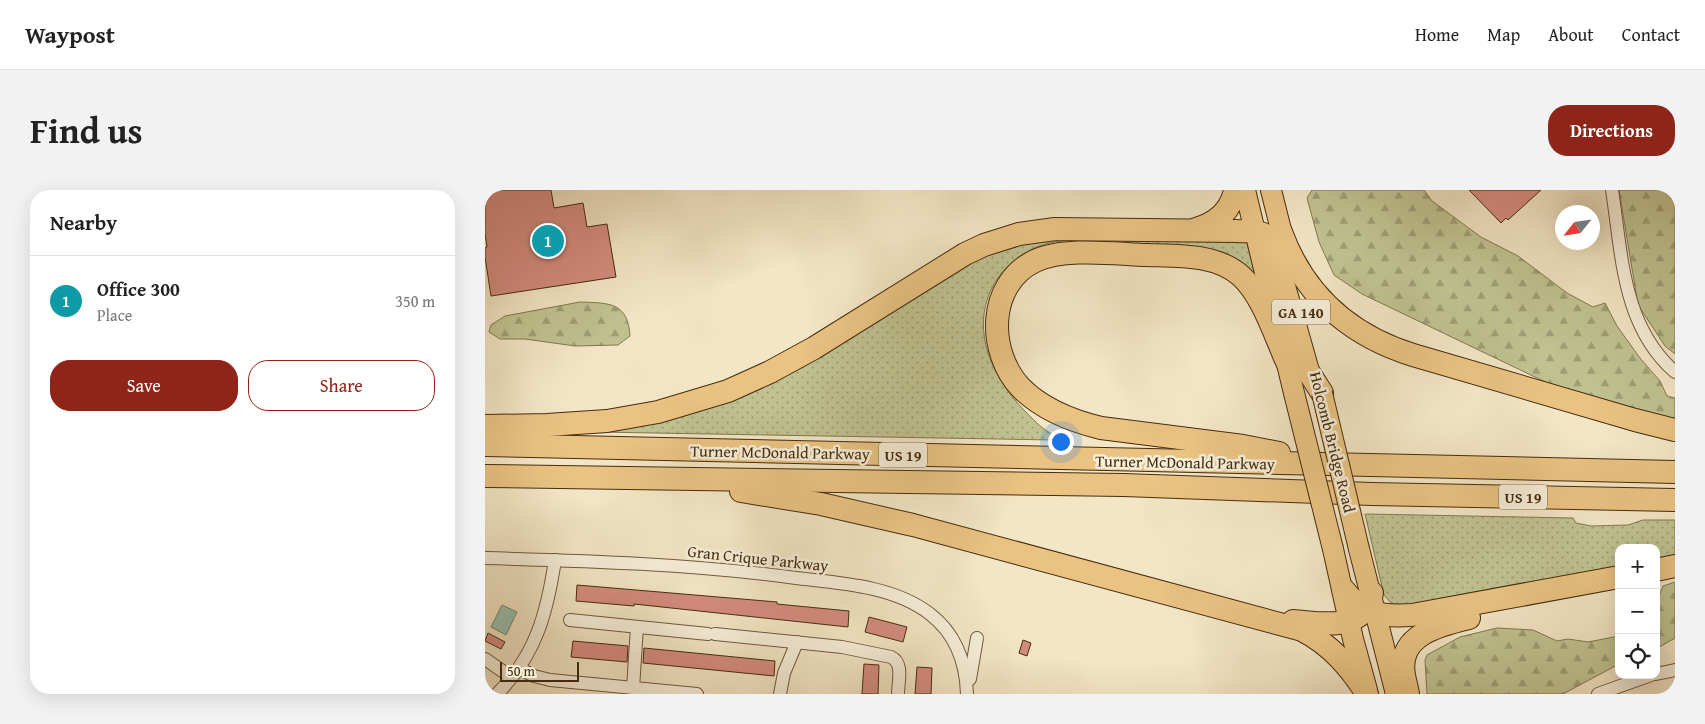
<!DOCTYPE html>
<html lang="en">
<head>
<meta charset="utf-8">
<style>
	:root { --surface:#fff; --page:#f2f2f2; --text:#222; --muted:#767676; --line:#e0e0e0; --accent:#8f2418 }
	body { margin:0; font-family:"Gentium Book Plus",serif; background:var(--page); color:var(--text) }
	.controls { position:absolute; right:15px; bottom:15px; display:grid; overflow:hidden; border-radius:10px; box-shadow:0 5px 20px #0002 }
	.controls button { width:45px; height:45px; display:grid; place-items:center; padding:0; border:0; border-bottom:1px solid var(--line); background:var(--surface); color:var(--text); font:25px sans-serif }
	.compass { position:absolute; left:1070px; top:15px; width:45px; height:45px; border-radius:50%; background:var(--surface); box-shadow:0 5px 20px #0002; rotate:240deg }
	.scale { position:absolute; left:15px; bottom:12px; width:79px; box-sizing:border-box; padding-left:5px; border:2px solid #452c0e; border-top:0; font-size:14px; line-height:18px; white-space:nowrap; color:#452c0e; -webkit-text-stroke:4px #f7efda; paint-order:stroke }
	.you { position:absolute; left:575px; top:251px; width:18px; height:18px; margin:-12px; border:4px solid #fff; border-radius:50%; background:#1a73e8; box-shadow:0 0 0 8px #1a73e833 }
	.badge { display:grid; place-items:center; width:32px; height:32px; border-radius:50%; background:var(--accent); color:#fff; font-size:16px; font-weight:700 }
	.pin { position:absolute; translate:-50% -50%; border:2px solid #fff; box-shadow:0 1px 5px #0006 }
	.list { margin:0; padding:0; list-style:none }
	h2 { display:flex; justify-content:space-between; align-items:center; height:65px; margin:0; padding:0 20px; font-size:21px }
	h2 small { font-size:16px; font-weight:400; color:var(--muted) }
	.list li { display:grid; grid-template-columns:32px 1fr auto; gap:15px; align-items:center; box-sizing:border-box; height:90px; padding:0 20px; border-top:1px solid var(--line) }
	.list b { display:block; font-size:19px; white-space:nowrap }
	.list p { margin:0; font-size:16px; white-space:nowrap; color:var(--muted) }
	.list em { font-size:16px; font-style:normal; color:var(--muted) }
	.actions { display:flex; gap:10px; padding:15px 20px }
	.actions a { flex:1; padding:11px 0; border:1px solid var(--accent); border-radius:20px; text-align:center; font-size:18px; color:var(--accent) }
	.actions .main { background:var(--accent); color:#fff }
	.icon { flex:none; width:28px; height:28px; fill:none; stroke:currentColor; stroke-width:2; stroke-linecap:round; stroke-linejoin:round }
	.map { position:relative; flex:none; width:1190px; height:504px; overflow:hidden; border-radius:20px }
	header { display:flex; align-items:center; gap:30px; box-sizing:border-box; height:70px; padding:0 25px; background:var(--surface); border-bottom:1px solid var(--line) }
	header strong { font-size:24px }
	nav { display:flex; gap:28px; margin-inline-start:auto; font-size:18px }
	.intro { display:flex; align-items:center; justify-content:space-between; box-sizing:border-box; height:120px; padding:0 30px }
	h1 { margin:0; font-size:35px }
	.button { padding:12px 22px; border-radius:20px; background:var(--accent); color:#fff; font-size:18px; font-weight:700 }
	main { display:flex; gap:30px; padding:0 30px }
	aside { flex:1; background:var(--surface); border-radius:20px; box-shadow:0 5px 20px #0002 }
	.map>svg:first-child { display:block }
	.grass { fill:url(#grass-dots); stroke:#827850 }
	.forest { fill:url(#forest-firs); stroke:#827850 }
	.water { fill:#9bc0b2; stroke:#798570 }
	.building { fill:#d48c80; stroke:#452c0e }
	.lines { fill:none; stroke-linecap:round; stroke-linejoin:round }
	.street-casing { stroke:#705a3c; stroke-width:14 }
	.primary-casing { stroke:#452c0e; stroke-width:22 }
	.highway-casing { stroke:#452c0e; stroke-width:24 }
	.street { stroke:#f7efda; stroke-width:12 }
	.primary { stroke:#eac383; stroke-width:20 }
	.highway { stroke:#eac383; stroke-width:22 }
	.primary-bridge-casing { stroke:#452c0e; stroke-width:22; stroke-linecap:butt }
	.primary-bridge { stroke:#eac383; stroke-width:20 }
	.labels { text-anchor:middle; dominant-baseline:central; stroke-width:5; stroke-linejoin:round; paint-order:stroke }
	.shield { fill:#f7efda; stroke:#7a664b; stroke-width:1 }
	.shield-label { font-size:15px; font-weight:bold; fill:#452c0e }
	.street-label { font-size:16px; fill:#452c0e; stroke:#f7efda }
</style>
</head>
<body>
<header>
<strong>Waypost</strong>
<nav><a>Home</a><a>Map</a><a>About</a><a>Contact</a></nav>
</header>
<div class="intro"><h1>Find us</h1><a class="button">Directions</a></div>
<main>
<aside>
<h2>Nearby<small></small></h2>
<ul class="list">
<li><span class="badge" style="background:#0f9aa8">1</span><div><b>Office 300</b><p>Place</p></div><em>350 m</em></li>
</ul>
<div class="actions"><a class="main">Save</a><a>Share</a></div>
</aside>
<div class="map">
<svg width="1190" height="504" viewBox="0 0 1190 504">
	<defs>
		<pattern id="grass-dots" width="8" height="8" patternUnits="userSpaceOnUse" patternTransform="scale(1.25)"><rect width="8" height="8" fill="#c0c391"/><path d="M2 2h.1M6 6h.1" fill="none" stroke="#9e9f75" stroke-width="1.8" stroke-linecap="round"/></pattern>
		<pattern id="forest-firs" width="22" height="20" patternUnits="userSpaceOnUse" patternTransform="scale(1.25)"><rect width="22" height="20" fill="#c0c391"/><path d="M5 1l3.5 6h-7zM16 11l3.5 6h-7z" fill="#9e9f75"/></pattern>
	</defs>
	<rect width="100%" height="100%" fill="#f3e6c6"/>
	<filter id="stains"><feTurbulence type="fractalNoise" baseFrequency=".004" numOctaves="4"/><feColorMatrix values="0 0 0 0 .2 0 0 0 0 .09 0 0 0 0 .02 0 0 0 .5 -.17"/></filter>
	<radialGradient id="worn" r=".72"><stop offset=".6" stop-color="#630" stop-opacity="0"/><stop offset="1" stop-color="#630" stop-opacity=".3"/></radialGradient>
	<!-- grass -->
	<g class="grass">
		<path d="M542 47 761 50 770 82 766 83C739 76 712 70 685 63 673 60 661 56 648 54 636 53 623 53 610 52 596 51 580 49 565 53 545 57 527 69 515 85 482 130 503 182 537 218 547 228 556 239 569 245V250L111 242 206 217 491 63Z"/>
		<polygon points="880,324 1088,328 1091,333 1106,336 1143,335 1158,330 1190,330 1190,366 1171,370 1171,358 1134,358 1134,377 915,417 905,412 899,405"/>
	</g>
	<!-- forest -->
	<g class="forest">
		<polygon points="827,0 939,0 947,11 996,47 1033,66 1082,103 1108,117 1120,113 1132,136 1155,168 1175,191 1182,206 1190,208 1190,232 1077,200 877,104 849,85 834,52 822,8"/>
		<polygon points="1134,0 1190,0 1190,164 1180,156 1153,115"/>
		<path d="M95 112C124 113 143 112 145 146L133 155 90 156 40 149H15L4 142 6 135 20 126Z"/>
		<polygon points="1190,392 1190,448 1171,459 1171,414 1178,396"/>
		<polygon points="1012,438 1048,440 1072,451 1083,449 1103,452 1129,447 1134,444 1134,474 1078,504 942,504 940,470 942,465 975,447"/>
	</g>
	<!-- water -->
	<polygon class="water" points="17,415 32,422 21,445 6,437"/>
	<!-- building -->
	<g class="building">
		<polygon points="0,0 66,0 69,18 98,13 102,37 122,34 131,87 6,106 0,67 0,58 2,57 0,44"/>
		<polygon points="984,0 1056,0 1023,30 1021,28 1016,33"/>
		<polygon points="92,395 292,412 292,414 364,421 363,437 149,414 149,416 91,411"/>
		<polygon points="384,427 422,437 418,452 380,442"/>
		<polygon points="3,443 20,452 16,459 0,451"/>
		<polygon points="538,450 546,453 542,466 534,463"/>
		<polygon points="88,451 143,456 142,472 86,467"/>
		<polygon points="159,458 290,471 289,486 158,473"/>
		<polygon points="379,474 394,475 393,504 377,504"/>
		<polygon points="432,477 447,478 446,504 430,504"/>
	</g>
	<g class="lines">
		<defs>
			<g id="street">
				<path d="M1127 0C1137 64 1137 136 1190 182"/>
				<path d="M0 368C105 371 207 374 311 388 355 393 409 396 445 424 471 444 481 472 482 504"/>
				<polyline points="85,430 223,444"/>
				<path d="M230 444 357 457 406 467C419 473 413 492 413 504"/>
				<polyline points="0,469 26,487"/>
				<polyline points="34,478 49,486 65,490 212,504"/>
				<polyline points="1171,484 1190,480"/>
				<polyline points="485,489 492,448"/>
				<polyline points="148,498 152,437"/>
				<path d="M12 504C51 465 62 423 70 370"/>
				<polyline points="295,504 299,483 312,452"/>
				<polyline points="1113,504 1166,485"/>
			</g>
			<g id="primary">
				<polyline points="760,0 809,203"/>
				<polyline points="786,0 800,56"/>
				<polyline points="848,359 868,449 882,500"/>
				<polyline points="874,359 911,504"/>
			</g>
			<g id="highway">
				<path d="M711 39C732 33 746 21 750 0"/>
				<path d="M796 42C819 105 864 145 928 165L1150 230 1190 240"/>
				<path d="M0 236 62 235 122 231 173 222 243 201 285 182 329 158 480 64 499 55 534 44 570 39 751 41C768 42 781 38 788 57L823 181 837 203"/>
				<polyline points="0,255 1190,282"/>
				<path d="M794 263 758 256 616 238C587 231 557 219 536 198 502 162 502 94 550 71 579 57 631 64 662 65 694 66 731 64 756 86 778 106 790 146 802 172"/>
				<polyline points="0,286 639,295 887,304 1190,310"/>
				<path d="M256 301 336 314 428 335 817 440C846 455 865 477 882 504"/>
				<polyline points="1171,380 1190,376"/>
				<path d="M858 399C878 425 896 427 927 425L1134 387"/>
				<path d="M808 431C839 433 878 443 887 403"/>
				<path d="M923 504C922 498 920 491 919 485 912 445 954 435 984 428"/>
			</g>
		</defs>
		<!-- street casing -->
		<use href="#street" class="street-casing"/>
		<!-- primary casing -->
		<use href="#primary" class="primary-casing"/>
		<!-- highway casing -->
		<use href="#highway" class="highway-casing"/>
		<!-- street -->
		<use href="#street" class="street"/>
		<!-- primary -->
		<use href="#primary" class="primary"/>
		<!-- highway -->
		<use href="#highway" class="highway"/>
		<defs>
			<g id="primary-bridge">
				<polyline points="809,203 848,359"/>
				<polyline points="837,203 874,359"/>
			</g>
		</defs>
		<!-- primary-bridge casing -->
		<use href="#primary-bridge" class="primary-bridge-casing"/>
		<!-- primary-bridge -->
		<use href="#primary-bridge" class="primary-bridge"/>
	</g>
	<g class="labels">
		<!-- shield labels -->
		<g class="shield">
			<rect x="787" y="109.5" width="58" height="25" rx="4"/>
			<rect x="394" y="252.5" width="48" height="25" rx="4"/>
			<rect x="1014" y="294.5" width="48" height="25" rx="4"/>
		</g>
		<g class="shield-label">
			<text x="816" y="122">GA 140</text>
			<text x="418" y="265">US 19</text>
			<text x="1038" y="307">US 19</text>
		</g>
		<!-- street labels -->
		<g class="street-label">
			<text transform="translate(848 252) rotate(76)">Holcomb Bridge Road</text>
			<text transform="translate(295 262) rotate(1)">Turner McDonald Parkway</text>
			<text transform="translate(700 272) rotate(1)">Turner McDonald Parkway</text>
			<text transform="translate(273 368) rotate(6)">Gran Crique Parkway</text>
		</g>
	</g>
	<rect width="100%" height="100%" filter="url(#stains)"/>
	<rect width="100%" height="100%" fill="url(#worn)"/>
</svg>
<div class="controls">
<button>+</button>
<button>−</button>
<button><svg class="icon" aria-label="locate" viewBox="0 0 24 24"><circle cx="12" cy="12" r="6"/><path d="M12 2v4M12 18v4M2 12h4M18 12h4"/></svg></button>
</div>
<svg class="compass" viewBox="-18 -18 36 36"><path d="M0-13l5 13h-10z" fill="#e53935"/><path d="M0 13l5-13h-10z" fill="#767676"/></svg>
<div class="scale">50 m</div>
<div class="you"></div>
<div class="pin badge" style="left:63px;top:51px;background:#0f9aa8">1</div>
</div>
</main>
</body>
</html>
